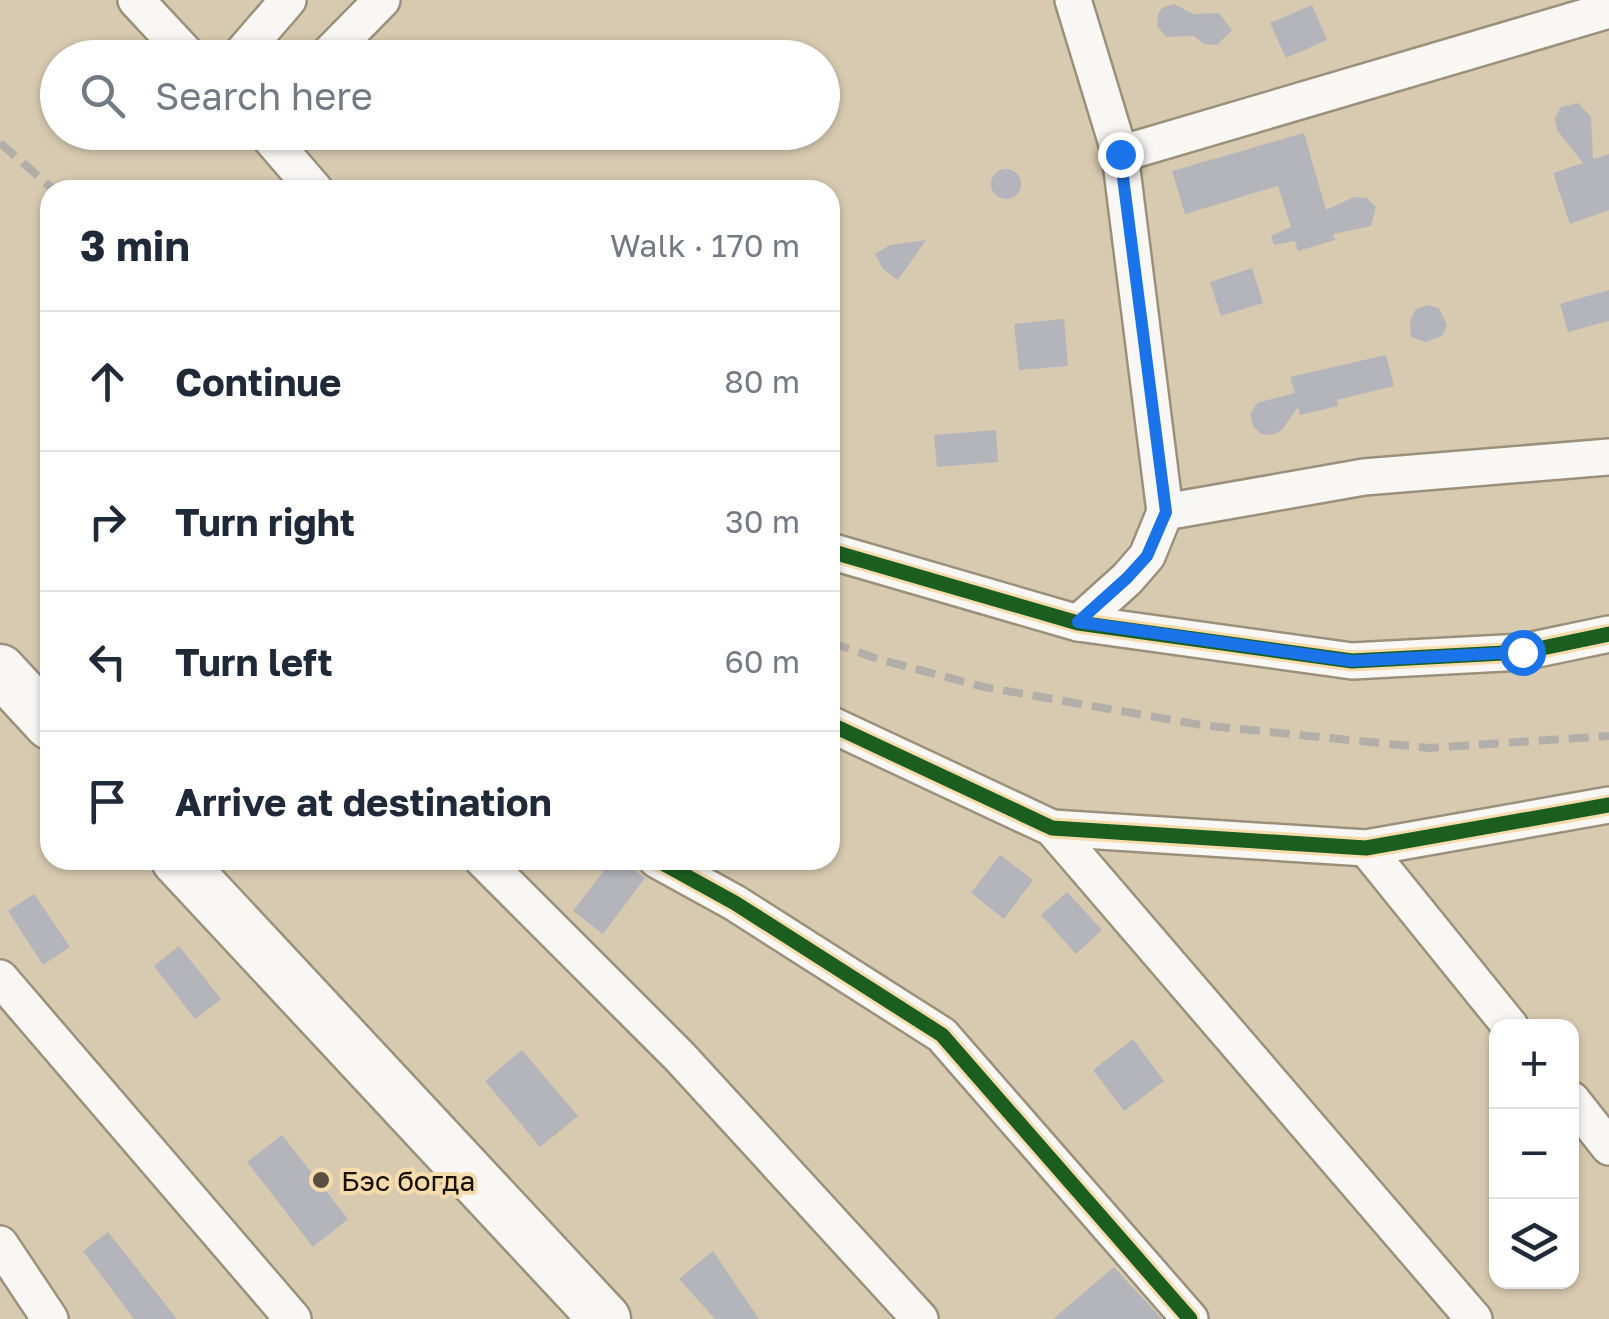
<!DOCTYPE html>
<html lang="en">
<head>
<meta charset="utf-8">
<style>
	:root { --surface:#fff; --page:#f6f6f7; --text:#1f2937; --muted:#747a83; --line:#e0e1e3 }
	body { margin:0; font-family:"Golos Text",sans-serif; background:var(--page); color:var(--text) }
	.controls { position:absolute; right:30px; bottom:30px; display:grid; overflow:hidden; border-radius:20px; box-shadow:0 2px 8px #0004 }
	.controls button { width:90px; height:90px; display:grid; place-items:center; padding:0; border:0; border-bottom:2px solid var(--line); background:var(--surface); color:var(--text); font:50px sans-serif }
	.stop { position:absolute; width:30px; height:30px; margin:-22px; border:8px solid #1a73e8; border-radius:50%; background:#fff }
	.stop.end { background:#1a73e8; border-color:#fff; box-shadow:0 2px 10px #0008 }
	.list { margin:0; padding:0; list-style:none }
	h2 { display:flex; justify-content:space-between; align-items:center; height:130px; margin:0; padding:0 40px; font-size:42px }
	h2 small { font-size:32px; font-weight:400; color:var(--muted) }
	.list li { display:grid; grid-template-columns:65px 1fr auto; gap:30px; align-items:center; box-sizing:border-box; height:140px; padding:0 40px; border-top:2px solid var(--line) }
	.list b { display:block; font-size:38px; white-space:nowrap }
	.list em { font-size:32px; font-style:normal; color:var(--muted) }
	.icon { flex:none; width:55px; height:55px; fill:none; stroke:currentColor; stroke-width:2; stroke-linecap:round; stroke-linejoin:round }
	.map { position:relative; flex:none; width:1609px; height:1319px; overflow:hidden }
	.search { position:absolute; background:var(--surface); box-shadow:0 2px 8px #0004; left:40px; top:40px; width:800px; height:110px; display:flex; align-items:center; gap:25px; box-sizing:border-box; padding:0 35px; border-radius:55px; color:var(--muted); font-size:38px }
	.panel { position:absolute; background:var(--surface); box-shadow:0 2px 8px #0004; left:40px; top:180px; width:800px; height:690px; border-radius:30px }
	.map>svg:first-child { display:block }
	.building { fill:#b3b5ba }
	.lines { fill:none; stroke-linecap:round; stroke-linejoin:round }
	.street-casing { stroke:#9a907c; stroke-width:40 }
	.secondary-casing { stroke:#9a907c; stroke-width:55 }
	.street { stroke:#f9f7f3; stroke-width:35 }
	.secondary { stroke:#f9f7f3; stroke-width:50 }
	.rail { stroke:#b2afa8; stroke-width:8; stroke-dasharray:20 10; stroke-linecap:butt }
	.cycleway-casing { stroke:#f6dcad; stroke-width:21 }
	.cycleway { stroke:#1b5e20; stroke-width:15 }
	.route { stroke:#1a73e8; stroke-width:12 }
	.poi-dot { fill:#5b503f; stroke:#f6dcad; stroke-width:4 }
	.labels { text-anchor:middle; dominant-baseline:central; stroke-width:8; stroke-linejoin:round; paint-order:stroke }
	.poi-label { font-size:28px; fill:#170e01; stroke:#f6dcad; text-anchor:start }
</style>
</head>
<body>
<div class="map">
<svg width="1609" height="1319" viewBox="0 0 1609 1319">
	<rect width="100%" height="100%" fill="#d8cab1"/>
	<!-- building -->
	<g class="building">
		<polygon points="1174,4 1193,14 1219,13 1232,30 1217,45 1204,44 1194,36 1166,37 1157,26 1158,14 1162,8"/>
		<polygon points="1312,5 1327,40 1286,58 1270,23"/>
		<polygon points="1578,103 1591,117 1593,159 1609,154 1609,210 1570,224 1553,173 1583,163 1557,130 1555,118 1561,107"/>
		<polygon points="1304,133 1326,210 1354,197 1367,198 1376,207 1371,226 1333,234 1335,240 1298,251 1295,241 1274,245 1271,236 1291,227 1278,186 1185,214 1172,171"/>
		<circle cx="1006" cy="184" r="15"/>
		<polygon points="926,240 898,280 883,269 875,254 890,245"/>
		<polygon points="1252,268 1263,303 1221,316 1210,282"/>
		<polygon points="1609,290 1609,321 1568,332 1560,304"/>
		<polygon points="1427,305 1439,308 1447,325 1442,336 1426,342 1411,337 1410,321 1416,309"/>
		<polygon points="1064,319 1068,366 1019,370 1014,324"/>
		<polygon points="1386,355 1394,386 1337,400 1338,406 1300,415 1298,407 1282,430 1272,435 1261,434 1253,426 1250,414 1257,403 1295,393 1290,377"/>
		<polygon points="996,430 998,462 937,467 934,435"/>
		<polygon points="1000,855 1033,880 1004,919 971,893"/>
		<polygon points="612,860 621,860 645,878 603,934 573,911"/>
		<polygon points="1067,892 1102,930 1076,954 1041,915"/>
		<polygon points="34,894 70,947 43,965 8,911"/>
		<polygon points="179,946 221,999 195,1019 154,966"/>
		<polygon points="1133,1039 1164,1081 1124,1111 1093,1070"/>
		<polygon points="522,1050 578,1116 540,1147 485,1081"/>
		<polygon points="282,1135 348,1219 313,1247 247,1162"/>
		<polygon points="108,1232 177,1319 134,1319 83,1251"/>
		<polygon points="713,1251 759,1319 715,1319 679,1279"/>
		<polygon points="1114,1267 1162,1319 1053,1319"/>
	</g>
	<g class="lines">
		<defs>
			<g id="street">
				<polyline points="136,0 190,58"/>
				<polyline points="1073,0 1120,154 1165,512"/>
				<polyline points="238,58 288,0"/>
				<polyline points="325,58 382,0"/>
				<polyline points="265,132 315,190"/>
				<polyline points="1120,154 1609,10"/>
				<polyline points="830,551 1078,623 1352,661 1523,652 1609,634"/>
				<polyline points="1078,623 1127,579 1147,556 1165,512 1364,477 1609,457"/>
				<polyline points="830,724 1052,828 1366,848 1609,805"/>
				<polyline points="1052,828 1474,1319"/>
				<polyline points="1366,848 1510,1026"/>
				<polyline points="483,860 680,1057 920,1319"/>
				<polyline points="657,860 735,903 942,1035 1190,1319"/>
				<polyline points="0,978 293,1319"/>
				<polyline points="1572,1100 1609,1147"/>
				<polyline points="0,1244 50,1319"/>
			</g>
			<g id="secondary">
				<polyline points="0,670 50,724"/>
				<polyline points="177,860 605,1319"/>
			</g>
		</defs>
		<!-- street casing -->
		<use href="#street" class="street-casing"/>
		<!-- secondary casing -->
		<use href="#secondary" class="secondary-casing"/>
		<!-- street -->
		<use href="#street" class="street"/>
		<!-- secondary -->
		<use href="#secondary" class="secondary"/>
		<!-- rail -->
		<g class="rail">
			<polyline points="0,143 54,190"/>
			<polyline points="830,642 878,659 984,687 1201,725 1429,748 1609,736"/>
		</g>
		<defs>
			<g id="cycleway">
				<polyline points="830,551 1078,623 1352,661 1523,652 1609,634"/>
				<polyline points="830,724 1052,828 1366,848 1609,805"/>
				<polyline points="657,860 735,903 942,1035 1190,1319"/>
			</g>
		</defs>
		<!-- cycleway casing -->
		<use href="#cycleway" class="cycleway-casing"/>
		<!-- cycleway -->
		<use href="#cycleway" class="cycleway"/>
	</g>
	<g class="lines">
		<!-- route -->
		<polyline class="route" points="1120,154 1166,512 1147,556 1127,578 1078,622 1352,661 1522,652"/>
	</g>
	<!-- markers -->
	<circle class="poi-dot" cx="321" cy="1180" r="10"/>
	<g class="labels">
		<!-- poi labels -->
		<g class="poi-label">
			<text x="341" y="1180">Бэс богда</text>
		</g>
	</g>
</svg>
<div class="controls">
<button>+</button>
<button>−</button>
<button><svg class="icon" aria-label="layers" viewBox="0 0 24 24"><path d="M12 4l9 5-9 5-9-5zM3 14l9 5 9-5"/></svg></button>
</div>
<div class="stop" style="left:1522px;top:652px"></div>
<div class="stop end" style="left:1120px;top:154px"></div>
<div class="search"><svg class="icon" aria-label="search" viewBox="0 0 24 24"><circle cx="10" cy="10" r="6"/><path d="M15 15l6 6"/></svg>Search here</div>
<section class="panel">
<h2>3 min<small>Walk · 170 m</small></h2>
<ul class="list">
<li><svg class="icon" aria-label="ahead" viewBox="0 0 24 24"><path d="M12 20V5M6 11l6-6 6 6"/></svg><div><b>Continue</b></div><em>80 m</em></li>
<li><svg class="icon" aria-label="right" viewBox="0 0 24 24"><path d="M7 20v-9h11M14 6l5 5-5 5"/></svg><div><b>Turn right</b></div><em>30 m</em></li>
<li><svg class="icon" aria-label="left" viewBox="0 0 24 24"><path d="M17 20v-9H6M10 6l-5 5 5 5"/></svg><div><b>Turn left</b></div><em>60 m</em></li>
<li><svg class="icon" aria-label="arrive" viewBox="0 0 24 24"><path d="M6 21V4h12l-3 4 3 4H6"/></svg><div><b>Arrive at destination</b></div></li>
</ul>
</section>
</div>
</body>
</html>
